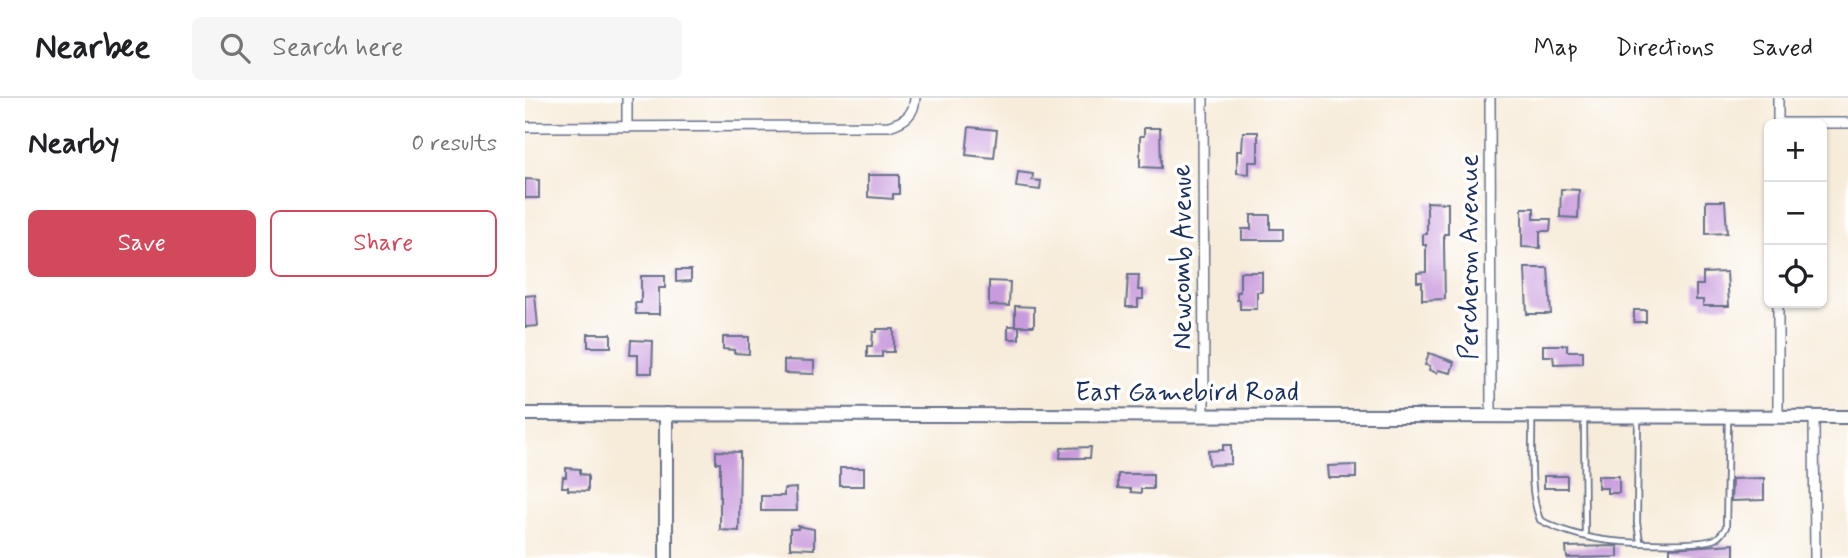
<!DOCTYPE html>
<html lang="en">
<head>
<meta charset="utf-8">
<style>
	:root { --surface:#fff; --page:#f6f6f6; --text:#202124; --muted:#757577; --line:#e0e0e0; --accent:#d1495b }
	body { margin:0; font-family:Mynerve,sans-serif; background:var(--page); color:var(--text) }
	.controls { position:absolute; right:21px; top:21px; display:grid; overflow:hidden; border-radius:10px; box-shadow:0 2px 5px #0004 }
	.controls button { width:63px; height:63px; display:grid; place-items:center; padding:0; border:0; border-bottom:2px solid var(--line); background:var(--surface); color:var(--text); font:35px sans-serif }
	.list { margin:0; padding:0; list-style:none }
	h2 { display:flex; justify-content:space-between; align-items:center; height:91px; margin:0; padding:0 28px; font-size:30px }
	h2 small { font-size:23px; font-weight:400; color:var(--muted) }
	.actions { display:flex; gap:14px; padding:21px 28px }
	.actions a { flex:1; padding:16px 0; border:2px solid var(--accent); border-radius:10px; text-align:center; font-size:24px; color:var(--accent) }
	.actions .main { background:var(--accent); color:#fff }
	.icon { flex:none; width:38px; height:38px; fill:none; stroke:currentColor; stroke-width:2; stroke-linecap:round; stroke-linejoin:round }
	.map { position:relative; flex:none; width:1323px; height:460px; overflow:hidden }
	header { display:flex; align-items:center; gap:42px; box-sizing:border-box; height:98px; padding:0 35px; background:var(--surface); border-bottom:2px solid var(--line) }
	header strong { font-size:33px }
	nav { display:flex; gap:38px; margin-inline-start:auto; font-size:24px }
	.search { width:490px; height:63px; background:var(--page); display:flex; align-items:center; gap:18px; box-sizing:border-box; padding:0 24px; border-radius:10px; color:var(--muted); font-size:26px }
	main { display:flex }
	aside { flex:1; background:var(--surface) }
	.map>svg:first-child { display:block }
	.building { fill:#c99bdd }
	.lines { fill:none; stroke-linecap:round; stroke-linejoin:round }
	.lane-casing { stroke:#687189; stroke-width:8 }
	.street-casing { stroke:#687189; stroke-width:12 }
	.secondary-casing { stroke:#687189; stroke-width:16 }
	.lane { stroke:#fff; stroke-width:4.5 }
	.street { stroke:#fff; stroke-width:9 }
	.secondary { stroke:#fff; stroke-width:12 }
	.labels { text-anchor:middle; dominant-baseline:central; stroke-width:7; stroke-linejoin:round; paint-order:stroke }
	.street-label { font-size:26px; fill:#1b2f5e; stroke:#fff }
</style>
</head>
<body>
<header>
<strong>Nearbee</strong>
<div class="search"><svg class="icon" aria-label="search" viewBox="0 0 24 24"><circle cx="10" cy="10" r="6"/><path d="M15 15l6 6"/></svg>Search here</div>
<nav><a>Map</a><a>Directions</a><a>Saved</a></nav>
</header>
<main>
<aside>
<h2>Nearby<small>0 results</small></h2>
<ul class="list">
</ul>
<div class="actions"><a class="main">Save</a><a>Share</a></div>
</aside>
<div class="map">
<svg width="1323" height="460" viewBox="0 0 1323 460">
	<rect width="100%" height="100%" fill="#fff"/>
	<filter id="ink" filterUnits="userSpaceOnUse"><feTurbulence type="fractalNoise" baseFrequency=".0143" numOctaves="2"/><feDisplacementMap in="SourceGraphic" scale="14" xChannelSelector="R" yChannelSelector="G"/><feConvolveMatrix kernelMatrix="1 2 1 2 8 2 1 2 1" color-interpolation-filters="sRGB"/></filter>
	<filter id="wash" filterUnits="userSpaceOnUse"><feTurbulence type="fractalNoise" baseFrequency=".00686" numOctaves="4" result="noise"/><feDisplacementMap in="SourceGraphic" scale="28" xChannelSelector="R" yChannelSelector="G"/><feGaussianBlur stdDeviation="1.57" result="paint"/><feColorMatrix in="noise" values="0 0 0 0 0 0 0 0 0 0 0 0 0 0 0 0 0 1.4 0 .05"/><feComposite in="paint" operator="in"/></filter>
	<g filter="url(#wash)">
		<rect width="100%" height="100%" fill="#f7ecda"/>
		<g id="blocks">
			<!-- building -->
			<g class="building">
				<polygon points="444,29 472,32 469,60 441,57"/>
				<polygon points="619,30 635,30 636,70 615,69 615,38 619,38"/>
				<polygon points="718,34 733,34 733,64 724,64 724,76 712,75 712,53 717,53"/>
				<polygon points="493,74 508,76 507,82 516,83 515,92 491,89"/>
				<polygon points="343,77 374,77 374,96 368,96 368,101 343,99"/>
				<polygon points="0,81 14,82 14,100 0,100"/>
				<polygon points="1036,91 1054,92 1053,120 1035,119"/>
				<polygon points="1181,103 1200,103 1202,135 1181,136"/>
				<polygon points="902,104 923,105 923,136 919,136 919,147 920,201 897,202 897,184 892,184 892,175 901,174 901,147 898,147 898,136 902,136"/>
				<polygon points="997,110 1009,110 1009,121 1026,121 1025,133 1015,133 1015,150 997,149"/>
				<polygon points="726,117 745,117 745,131 758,131 758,142 717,142 717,131 726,131"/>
				<polygon points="1000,170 1023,170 1026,216 1002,216"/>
				<polygon points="151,172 166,172 166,183 151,184"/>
				<polygon points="715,174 737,174 737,194 732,194 732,211 715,211 715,202 712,202 712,194 715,194"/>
				<polygon points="1202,174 1204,208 1178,208 1178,202 1171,202 1171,187 1178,187 1178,175"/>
				<polygon points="603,177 614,177 613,192 618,192 618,201 613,201 613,209 601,209"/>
				<polygon points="116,178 140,178 140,190 134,190 134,216 111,216 110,205 116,205"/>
				<polygon points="464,183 485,184 484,208 464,207"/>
				<polygon points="10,197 13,228 0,229 0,198"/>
				<polygon points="490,208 509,209 509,228 490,228"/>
				<rect x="1109" y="212" width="12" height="12"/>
				<rect x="483" y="228" width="11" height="13"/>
				<polygon points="352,231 369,231 369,254 357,254 357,259 342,259 342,248 347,248 348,234 352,234"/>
				<rect x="63" y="236" width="23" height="13"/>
				<polygon points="198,239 224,239 224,256 209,255 209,252 198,251"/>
				<polygon points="106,242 128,243 127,275 113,275 113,257 105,257"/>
				<polygon points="1018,247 1042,247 1042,253 1058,253 1058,265 1029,266 1028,258 1018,258"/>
				<polygon points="904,255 929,264 926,275 913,272 912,275 904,272 905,268 900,267"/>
				<polygon points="259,262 289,263 289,276 259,275"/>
				<polygon points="698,347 706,347 706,366 684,367 683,353 698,352"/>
				<polygon points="566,349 565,360 535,360 536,350"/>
				<polygon points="191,353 215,354 214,433 195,432 195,365 191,365"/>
				<polygon points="831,367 831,380 804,380 803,368"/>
				<polygon points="41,370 55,371 55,376 63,377 63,393 43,392 43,389 37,389 38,379 41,379"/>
				<rect x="315" y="370" width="24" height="18"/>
				<polygon points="593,376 628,376 628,391 616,391 616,395 606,394 606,391 593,390"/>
				<rect x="1019" y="378" width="23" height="12"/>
				<polygon points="1073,378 1094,378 1094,395 1082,395 1082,390 1073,390"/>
				<polygon points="1239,380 1239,402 1206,403 1207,381"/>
				<polygon points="271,390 272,413 236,413 236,398 259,398 259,391"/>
				<polygon points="273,428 289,431 289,451 265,450 265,431 273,431"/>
				<polygon points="1209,446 1209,458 1145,459 1145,450"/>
				<polygon points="1093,448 1093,459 1042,460 1041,449"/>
			</g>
		</g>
	</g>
	<g filter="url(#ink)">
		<use href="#blocks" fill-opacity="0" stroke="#687189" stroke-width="2"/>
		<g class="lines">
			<defs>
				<g id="lane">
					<path d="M1007 319C1008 353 1003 391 1015 422 1036 433 1064 441 1087 443 1107 445 1175 448 1190 441 1196 438 1198 434 1201 429L1203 321"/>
					<polyline points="1059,319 1060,436"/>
					<polyline points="1113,319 1112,425 1115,443"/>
				</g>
				<g id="street">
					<polyline points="102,0 102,29"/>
					<polyline points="678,0 679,318"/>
					<polyline points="965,0 966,319"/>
					<polyline points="1253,0 1253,26"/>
					<polyline points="1253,25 1323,25"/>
					<path d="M0 29 364 28C380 23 389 17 390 0"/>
					<polyline points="1253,205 1253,319"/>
					<polyline points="1289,319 1290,460"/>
				</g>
				<g id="secondary">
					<polyline points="0,316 1323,319"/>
					<polyline points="141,460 141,316"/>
				</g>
			</defs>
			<!-- lane casing -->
			<use href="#lane" class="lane-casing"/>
			<!-- street casing -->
			<use href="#street" class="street-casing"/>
			<!-- secondary casing -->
			<use href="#secondary" class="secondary-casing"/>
			<!-- lane -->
			<use href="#lane" class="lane"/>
			<!-- street -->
			<use href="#street" class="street"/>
			<!-- secondary -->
			<use href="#secondary" class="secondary"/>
		</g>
	</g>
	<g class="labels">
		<!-- street labels -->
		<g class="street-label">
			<text transform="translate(658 159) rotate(-90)">Newcomb Avenue</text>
			<text transform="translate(945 159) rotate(-90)">Percheron Avenue</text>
			<text x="662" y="295">East Gamebird Road</text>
		</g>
	</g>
</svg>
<div class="controls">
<button>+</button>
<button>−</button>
<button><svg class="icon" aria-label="locate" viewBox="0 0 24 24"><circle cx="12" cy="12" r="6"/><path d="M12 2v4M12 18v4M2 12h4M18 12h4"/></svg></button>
</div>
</div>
</main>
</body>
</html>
